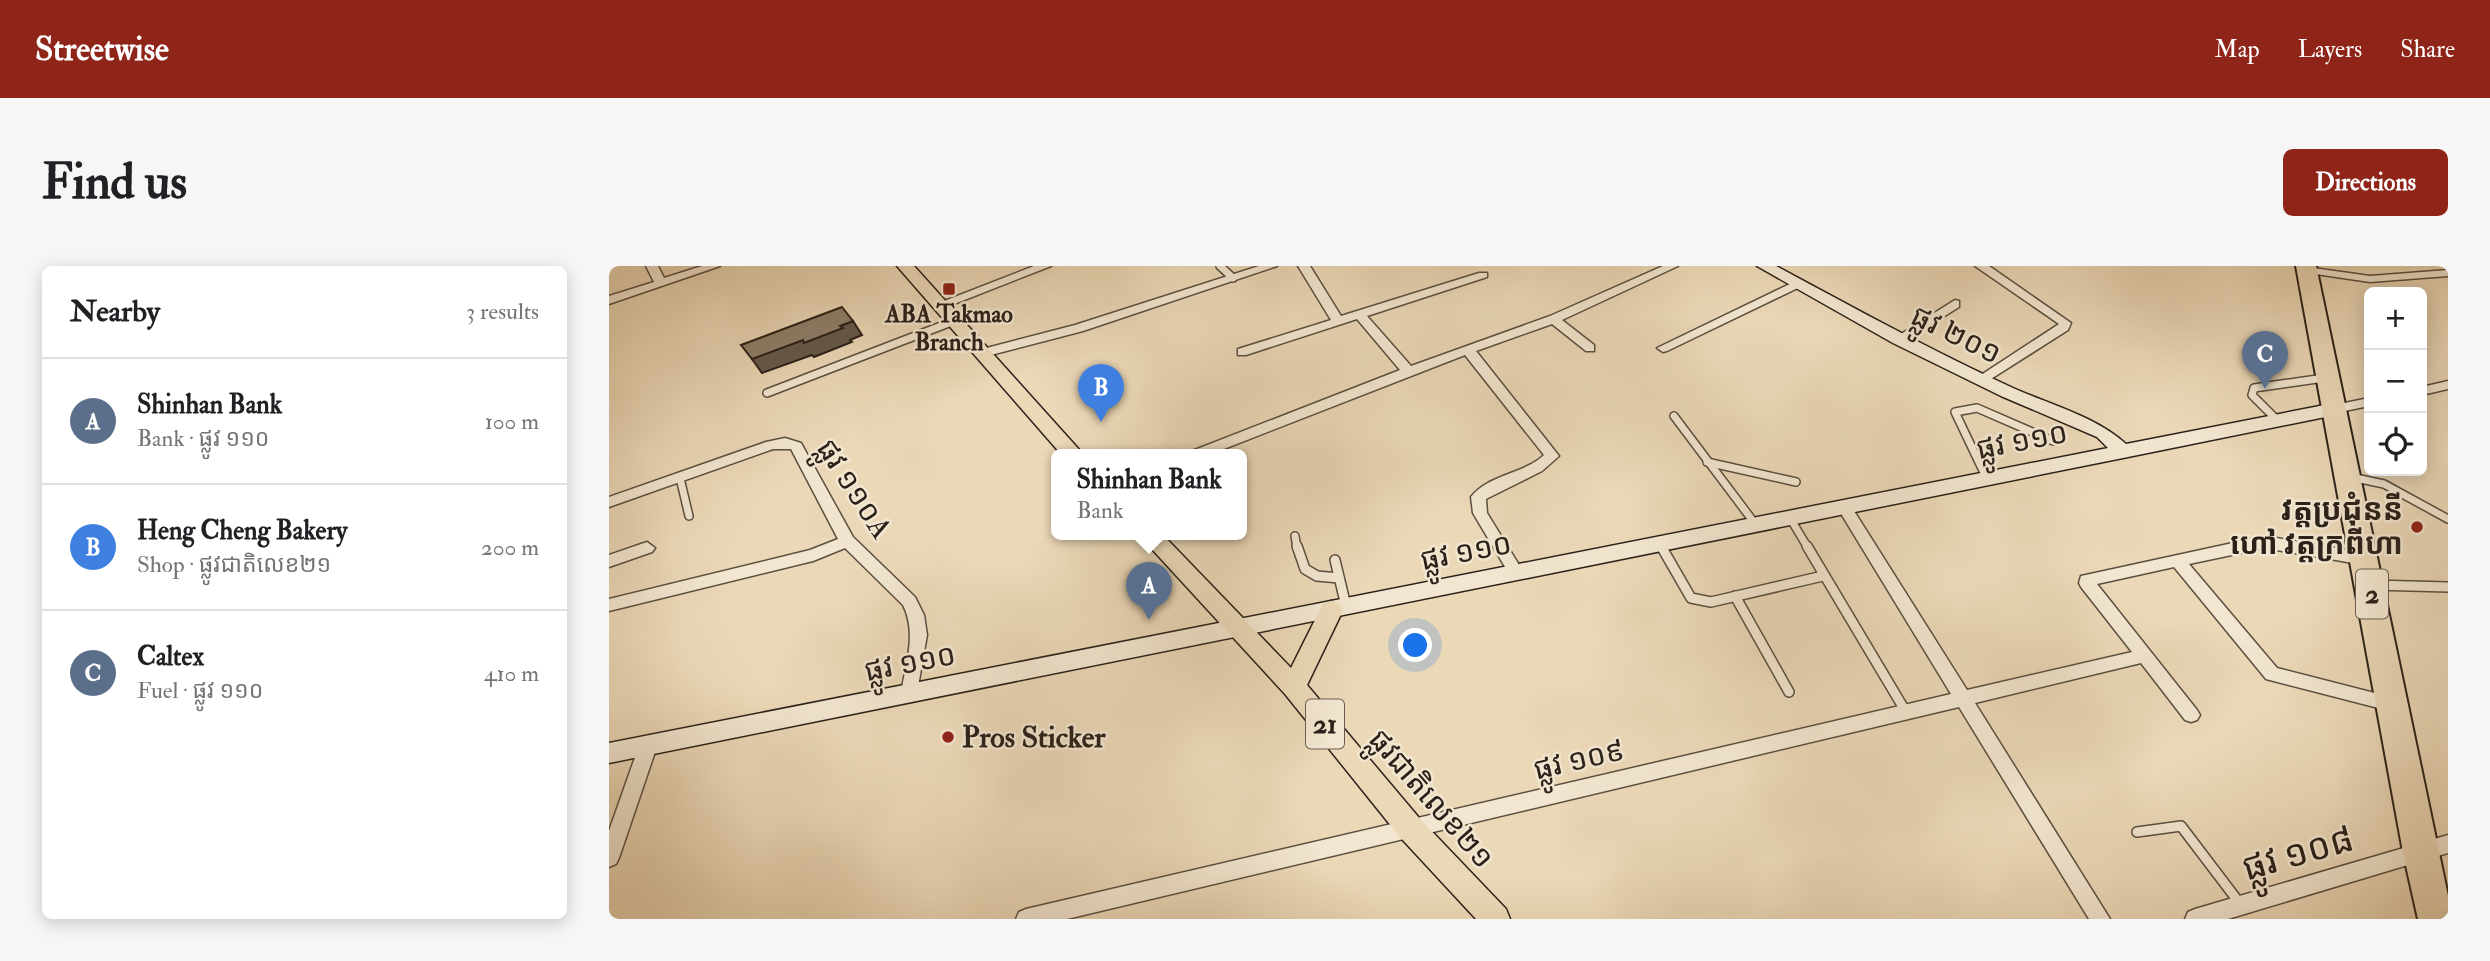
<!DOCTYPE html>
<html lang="en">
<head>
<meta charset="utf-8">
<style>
	:root { --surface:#fff; --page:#f6f6f6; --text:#202124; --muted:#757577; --line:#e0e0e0; --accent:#8f2418 }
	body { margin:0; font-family:"IM FELL Double Pica","Noto Sans Khmer",serif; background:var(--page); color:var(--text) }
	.controls { position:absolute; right:21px; top:21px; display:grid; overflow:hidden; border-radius:10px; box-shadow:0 4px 18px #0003 }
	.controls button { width:63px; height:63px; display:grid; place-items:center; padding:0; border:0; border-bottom:2px solid var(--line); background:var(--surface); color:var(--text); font:35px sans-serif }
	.you { position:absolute; left:807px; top:380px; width:24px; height:24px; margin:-18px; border:5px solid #fff; border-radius:50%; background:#1a73e8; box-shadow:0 0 0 10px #1a73e833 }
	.badge { display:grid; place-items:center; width:46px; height:46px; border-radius:50%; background:var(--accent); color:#fff; font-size:23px; font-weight:700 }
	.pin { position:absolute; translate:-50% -58px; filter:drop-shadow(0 2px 4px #0008) }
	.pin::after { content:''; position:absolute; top:37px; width:24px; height:21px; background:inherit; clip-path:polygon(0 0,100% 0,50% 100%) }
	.popup { position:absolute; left:442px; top:183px; width:196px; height:91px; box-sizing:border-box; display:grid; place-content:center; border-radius:10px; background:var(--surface); filter:drop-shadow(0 2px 5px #0005); font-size:23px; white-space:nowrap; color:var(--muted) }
	.popup b { font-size:26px; color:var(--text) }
	.popup::after { content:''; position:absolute; left:50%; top:100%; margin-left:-14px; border:14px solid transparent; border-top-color:var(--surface) }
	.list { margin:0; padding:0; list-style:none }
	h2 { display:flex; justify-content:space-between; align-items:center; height:91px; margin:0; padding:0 28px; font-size:30px }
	h2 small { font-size:23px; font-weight:400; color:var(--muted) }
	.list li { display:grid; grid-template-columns:46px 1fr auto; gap:21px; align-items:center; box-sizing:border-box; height:126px; padding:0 28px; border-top:2px solid var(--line) }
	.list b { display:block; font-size:26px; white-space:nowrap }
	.list p { margin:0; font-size:23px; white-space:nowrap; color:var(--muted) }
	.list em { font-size:23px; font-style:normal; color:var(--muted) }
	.icon { flex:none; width:38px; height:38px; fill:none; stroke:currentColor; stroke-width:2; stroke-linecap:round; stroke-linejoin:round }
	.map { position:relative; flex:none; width:1839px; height:653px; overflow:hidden; border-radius:10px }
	header { display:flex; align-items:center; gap:42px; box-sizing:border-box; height:98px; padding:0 35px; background:var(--accent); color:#fff }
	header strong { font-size:33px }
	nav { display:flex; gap:38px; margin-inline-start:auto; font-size:24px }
	.intro { display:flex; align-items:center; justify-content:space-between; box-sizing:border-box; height:168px; padding:0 42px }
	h1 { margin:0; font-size:49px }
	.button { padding:18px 32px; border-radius:10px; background:var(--accent); color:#fff; font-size:24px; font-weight:700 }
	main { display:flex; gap:42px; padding:0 42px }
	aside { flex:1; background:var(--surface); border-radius:10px; box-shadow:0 4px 18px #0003 }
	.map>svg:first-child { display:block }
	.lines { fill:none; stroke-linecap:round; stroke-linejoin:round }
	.lane-far1-casing { stroke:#5b4f41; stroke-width:10 }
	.lane-casing { stroke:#5b4f41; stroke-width:12 }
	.street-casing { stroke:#5b4f41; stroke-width:3 }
	.secondary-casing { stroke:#2b211a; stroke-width:3 }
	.primary-casing { stroke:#2b211a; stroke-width:3 }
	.highway-casing { stroke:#2b211a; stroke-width:4 }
	.lane-far1 { stroke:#f2e6d0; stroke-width:7 }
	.lane { stroke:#f2e6d0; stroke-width:9 }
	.street { fill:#f2e6d0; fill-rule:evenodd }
	.secondary { fill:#f2e6d0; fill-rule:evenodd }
	.primary { fill:#ebd8b7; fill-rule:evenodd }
	.highway { fill:#ebd8b7; fill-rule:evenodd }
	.shaded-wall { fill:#645a4c; stroke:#2b211a; stroke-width:2 }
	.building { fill:#8f806c; stroke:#2b211a; stroke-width:2 }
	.poi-dot { fill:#8f2418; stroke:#f2e6d0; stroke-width:2.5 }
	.labels { text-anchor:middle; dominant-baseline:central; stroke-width:5; stroke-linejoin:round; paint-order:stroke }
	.far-poi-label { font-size:24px; font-weight:bold; fill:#2b211a; stroke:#f2e6d0 }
	.shield { fill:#f2e6d0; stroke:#675c51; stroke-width:2 }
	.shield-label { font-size:28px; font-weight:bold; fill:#2b211a }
	.street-label { font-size:30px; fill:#2b211a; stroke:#f2e6d0 }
	.poi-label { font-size:30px; font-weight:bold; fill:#2b211a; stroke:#f2e6d0; text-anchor:end }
	.near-street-label { font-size:37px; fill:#2b211a; stroke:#f2e6d0 }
</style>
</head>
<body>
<header>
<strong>Streetwise</strong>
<nav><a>Map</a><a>Layers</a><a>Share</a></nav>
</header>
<div class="intro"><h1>Find us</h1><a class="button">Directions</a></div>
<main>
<aside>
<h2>Nearby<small>3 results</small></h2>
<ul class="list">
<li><span class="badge" style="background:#5c6f8a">A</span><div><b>Shinhan Bank</b><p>Bank · ផ្លូវ ១១០</p></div><em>100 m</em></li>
<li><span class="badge" style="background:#3f7fe0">B</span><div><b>Heng Cheng Bakery</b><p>Shop · ផ្លូវជាតិលេខ២១</p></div><em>200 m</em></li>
<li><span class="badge" style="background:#5c6f8a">C</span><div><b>Caltex</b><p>Fuel · ផ្លូវ ១១០</p></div><em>410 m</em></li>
</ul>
</aside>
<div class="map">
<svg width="1839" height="653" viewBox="0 0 1839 653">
	<rect width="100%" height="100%" fill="#ebd8b7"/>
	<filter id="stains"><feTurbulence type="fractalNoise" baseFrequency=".00286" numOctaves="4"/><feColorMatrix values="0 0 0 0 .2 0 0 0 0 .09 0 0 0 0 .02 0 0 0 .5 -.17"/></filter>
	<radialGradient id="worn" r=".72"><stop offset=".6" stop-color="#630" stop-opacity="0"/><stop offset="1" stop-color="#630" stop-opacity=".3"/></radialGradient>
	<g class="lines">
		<defs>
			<g id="lane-far1">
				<polyline points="611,0 624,12"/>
				<polyline points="158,127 345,55"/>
				<polyline points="1065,150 1147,259"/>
				<polyline points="1669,155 1643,129 1645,122 1715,112"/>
				<polyline points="1098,196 1187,216"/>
				<polyline points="1742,211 1775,218 1839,253"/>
				<polyline points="71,212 80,250"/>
				<polyline points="1378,213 1346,146 1368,142 1444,175"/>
				<polyline points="1181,252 1199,282"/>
				<polyline points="686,270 688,282"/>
				<polyline points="1051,278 1053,282"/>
			</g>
			<g id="lane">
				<polyline points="688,280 696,303 708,310 730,312"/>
				<polyline points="1052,280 1082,332 1102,336 1214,310"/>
				<polyline points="1198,280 1297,446"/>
				<polyline points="726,294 737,340"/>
				<polyline points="1764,319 1839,321"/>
				<polyline points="1126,330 1180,426"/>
				<polyline points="1528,566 1572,560 1632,639"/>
			</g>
			<g id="street">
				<polygon points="37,0 49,0 55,12 93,0 111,0 0,38 0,30 45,16"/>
				<polygon points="425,0 442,0 335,42 327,42 325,39"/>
				<polygon points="650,0 668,0 474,65 374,91 368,87 370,84 466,59"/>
				<path d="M689 0H701L732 50 870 7H878V11L758 50 802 100 941 50 1054 0H1069L953 54 985 79V85H977L943 58 867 85 950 190 933 205 877 233 878 247 915 307 912 311H902L864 247 862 231C878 209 915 208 935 189L856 89 602 188H581L583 185 791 104 748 53 637 89H629V83L722 54Z"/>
				<polygon points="1366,0 1380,0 1462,57 1459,64 1374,118 1369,117 1369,111 1450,58"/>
				<polygon points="1697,1 1761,10 1839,4 1839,10 1761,16 1693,6 1691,4"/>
				<polygon points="1189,14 1195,18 1193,20 1058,85 1054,86 1048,82"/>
				<polygon points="1346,34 1350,35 1350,41 1294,76 1290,77 1284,73"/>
				<polygon points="1839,115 1839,123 1813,129 1813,121"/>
				<polygon points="1760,132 1760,140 1726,147 1719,143 1721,140"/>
				<path d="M176 172 192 177 244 271 306 331 315 349 318 369 307 432 301 434 295 432 292 427C297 398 308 367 294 339L236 282 204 295 0 345V333L201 284 229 273 182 183H164L0 241V231L157 176Z"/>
				<polygon points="1235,236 1240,237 1358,424 1523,386 1472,321 1470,317 1472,310 1656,270 1756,287 1764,293 1756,299 1656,282 1580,298 1668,402 1785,432 1791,434 1794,439 1791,444 1785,446 1657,413 1565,301 1488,318 1588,444 1591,449 1588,454 1582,456 1576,454 1532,397 1366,437 1501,653 1480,653 1350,441 458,653 407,653 410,646 417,643 1342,428 1228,241"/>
				<polygon points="38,276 46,282 43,286 0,301 0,289"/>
				<polygon points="39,472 45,475 48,480 10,592 7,598 0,601 0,565 30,480 33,475"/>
				<polygon points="1839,569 1839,587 1619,653 1576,653 1579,646 1586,643"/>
			</g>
			<path id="secondary" d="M1148 0H1167C1245 42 1323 85 1404 122 1442 139 1486 150 1517 178L1726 137 1735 143 1726 149 1514 192 0 497V477L1499 182 1488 171 1392 130 1284 77Z"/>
			<g id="primary">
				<polygon points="288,0 305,0 474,188 452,188"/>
				<polygon points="529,268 553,268 682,402 714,338 722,335 730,338 734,344 698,419 811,553 897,643 901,653 867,653 791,571 676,428"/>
			</g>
			<polygon id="highway" points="1687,0 1707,0 1839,630 1839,653 1809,653 1794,586"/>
		</defs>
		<!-- lane-far1 casing -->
		<use href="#lane-far1" class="lane-far1-casing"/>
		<!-- lane casing -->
		<use href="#lane" class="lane-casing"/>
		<!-- street casing -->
		<use href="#street" class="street-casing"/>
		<!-- secondary casing -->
		<use href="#secondary" class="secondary-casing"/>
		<!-- primary casing -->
		<use href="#primary" class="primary-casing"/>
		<!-- highway casing -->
		<use href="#highway" class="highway-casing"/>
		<!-- lane-far1 -->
		<use href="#lane-far1" class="lane-far1"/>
		<!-- lane -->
		<use href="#lane" class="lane"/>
		<!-- street -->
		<use href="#street" class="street"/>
		<!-- secondary -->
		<use href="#secondary" class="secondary"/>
		<!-- primary -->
		<use href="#primary" class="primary"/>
		<!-- highway -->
		<use href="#highway" class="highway"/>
	</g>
	<!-- shaded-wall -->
	<polygon class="shaded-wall" points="244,55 253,69 241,74 243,76 205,91 203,89 153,107 143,93"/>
	<!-- building -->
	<polygon class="building" points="233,41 244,55 231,60 234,62 195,77 194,74 143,93 132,79"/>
	<!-- markers -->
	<g class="poi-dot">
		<rect x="333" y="16" width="14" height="14" rx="3.5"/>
		<circle cx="1808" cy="261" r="7"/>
		<circle cx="339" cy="471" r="7"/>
	</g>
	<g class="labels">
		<!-- far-poi labels -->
		<g class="far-poi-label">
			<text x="340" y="48">ABA Takmao<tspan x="340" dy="28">Branch</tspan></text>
		</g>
		<!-- shield labels -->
		<g class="shield">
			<rect x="1747" y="303.5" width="32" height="49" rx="5"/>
			<rect x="697" y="433.5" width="38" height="49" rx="5"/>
		</g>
		<g class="shield-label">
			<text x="1763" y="328">2</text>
			<text x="716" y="458">21</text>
		</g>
		<!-- street labels -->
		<g class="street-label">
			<text transform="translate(1347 69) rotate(26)">ផ្លូវ ២០១</text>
			<text transform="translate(1413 175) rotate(-11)">ផ្លូវ ១១០</text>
			<text transform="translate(245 223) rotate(57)">ផ្លូវ ១១០A</text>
			<text transform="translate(857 286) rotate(-11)">ផ្លូវ ១១០</text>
			<text transform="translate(301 397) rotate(-11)">ផ្លូវ ១១០</text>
			<text transform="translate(970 494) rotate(-13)">ផ្លូវ ១០៩</text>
			<text transform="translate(822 533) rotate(49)">ផ្លូវជាតិលេខ២១</text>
		</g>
		<!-- poi labels -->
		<g class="poi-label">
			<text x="1794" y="244">វត្តប្រជុំននី<tspan x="1794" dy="34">ហៅ វត្តក្រពីហា</tspan></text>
			<text x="353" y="471" text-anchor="start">Pros Sticker</text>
		</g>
		<!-- near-street labels -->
		<g class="near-street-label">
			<text transform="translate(1689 588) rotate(-16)">ផ្លូវ ១០៨</text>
		</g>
	</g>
	<rect width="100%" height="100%" filter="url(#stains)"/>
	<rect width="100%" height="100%" fill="url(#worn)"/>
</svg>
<div class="controls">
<button>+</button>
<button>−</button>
<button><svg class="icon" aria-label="locate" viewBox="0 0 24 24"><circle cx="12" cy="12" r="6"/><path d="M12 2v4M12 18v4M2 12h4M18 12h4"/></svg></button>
</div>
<div class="you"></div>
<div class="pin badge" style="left:540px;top:354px;background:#5c6f8a">A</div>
<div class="popup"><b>Shinhan Bank</b>Bank</div>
<div class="pin badge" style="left:492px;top:156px;background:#3f7fe0">B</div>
<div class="pin badge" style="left:1656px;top:123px;background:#5c6f8a">C</div>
</div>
</main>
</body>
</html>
